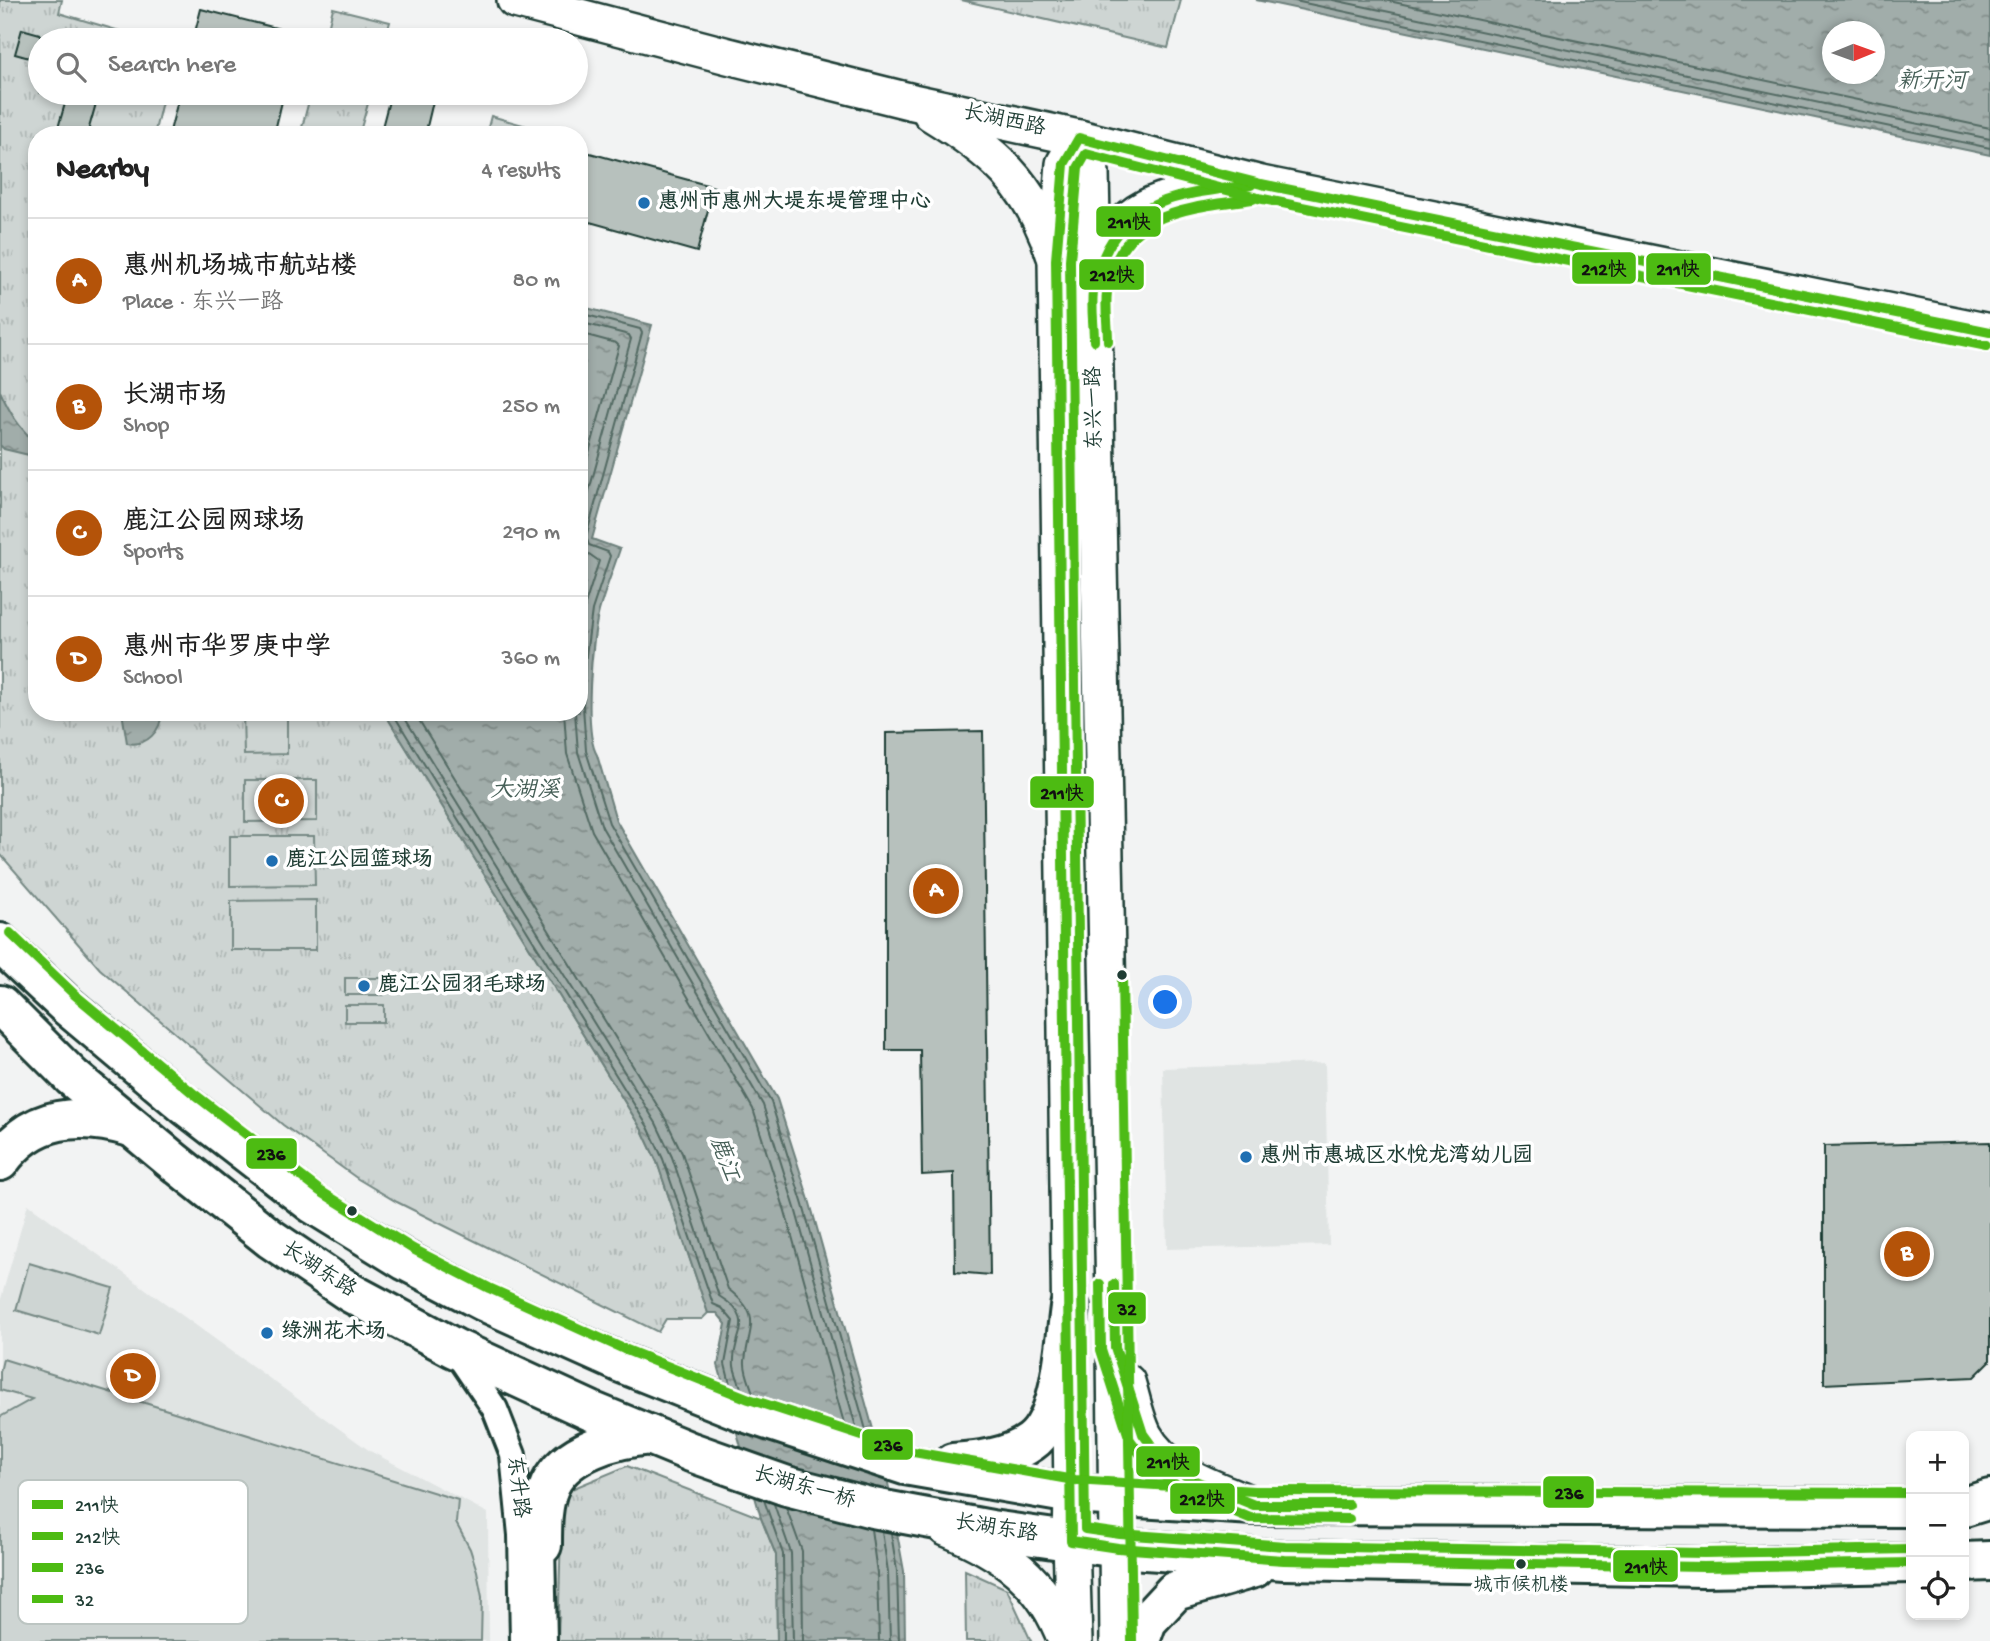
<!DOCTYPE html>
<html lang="en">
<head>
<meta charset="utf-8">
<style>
	:root { --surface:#fff; --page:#f2f2f2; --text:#222; --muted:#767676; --line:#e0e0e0; --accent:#b45309 }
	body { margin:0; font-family:"Gochi Hand","LXGW WenKai TC",sans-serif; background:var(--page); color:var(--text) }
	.controls { position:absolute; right:21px; bottom:21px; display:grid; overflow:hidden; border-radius:14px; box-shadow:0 4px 10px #0003 }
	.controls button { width:63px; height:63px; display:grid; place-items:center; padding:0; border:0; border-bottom:2px solid var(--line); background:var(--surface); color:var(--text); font:35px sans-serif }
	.compass { position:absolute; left:1822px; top:21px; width:63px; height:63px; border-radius:50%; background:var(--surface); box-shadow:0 4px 10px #0003; rotate:89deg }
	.you { position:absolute; left:1166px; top:1003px; width:24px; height:24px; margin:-18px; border:5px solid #fff; border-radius:50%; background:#1a73e8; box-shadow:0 0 0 10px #1a73e833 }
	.badge { display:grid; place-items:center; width:46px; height:46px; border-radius:50%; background:var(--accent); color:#fff; font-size:23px; font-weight:700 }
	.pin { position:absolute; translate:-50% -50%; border:4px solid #fff; box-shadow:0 2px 7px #0006 }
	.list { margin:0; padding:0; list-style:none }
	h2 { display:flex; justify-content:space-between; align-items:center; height:91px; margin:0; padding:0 28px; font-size:30px }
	h2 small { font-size:23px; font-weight:400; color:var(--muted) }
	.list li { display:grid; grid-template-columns:46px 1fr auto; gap:21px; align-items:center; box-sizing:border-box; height:126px; padding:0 28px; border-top:2px solid var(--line) }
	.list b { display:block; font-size:26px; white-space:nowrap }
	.list p { margin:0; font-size:23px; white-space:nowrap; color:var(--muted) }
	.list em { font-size:23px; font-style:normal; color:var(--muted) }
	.icon { flex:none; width:38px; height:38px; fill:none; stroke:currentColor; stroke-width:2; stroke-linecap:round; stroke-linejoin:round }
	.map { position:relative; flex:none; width:1990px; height:1641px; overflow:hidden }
	.search { position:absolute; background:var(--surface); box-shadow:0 4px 10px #0003; left:28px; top:28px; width:560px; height:77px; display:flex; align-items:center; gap:18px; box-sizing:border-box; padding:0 24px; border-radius:38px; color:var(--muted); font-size:26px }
	.panel { position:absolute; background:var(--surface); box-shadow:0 4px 10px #0003; left:28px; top:126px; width:560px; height:595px; border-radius:28px }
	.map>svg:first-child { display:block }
	.built { fill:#e0e4e3 }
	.grass { fill:url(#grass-tufts); stroke:#768984; stroke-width:2 }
	.pitch { fill:#ced5d3; stroke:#768984; stroke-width:2 }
	.water { fill:url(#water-ripples); stroke:#6d807b; stroke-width:2; fill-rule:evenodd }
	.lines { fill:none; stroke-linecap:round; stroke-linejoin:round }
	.shore { stroke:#536a63; stroke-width:2 }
	.building { fill:#b7c1bd; stroke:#1f3d34; stroke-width:2 }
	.street-casing { stroke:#1f3d34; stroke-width:30 }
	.secondary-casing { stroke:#1f3d34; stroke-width:40 }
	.primary-casing { stroke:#1f3d34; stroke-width:44 }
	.street { stroke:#fff; stroke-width:24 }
	.secondary { stroke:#fff; stroke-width:35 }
	.primary { stroke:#fff; stroke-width:38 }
	.bus-1-casing { stroke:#fff; stroke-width:16 }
	.bus-2-casing { stroke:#fff; stroke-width:16 }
	.bus-3-casing { stroke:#fff; stroke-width:16 }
	.bus-4-casing { stroke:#fff; stroke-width:16 }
	.bus-1 { stroke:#4dbb12; stroke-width:10 }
	.bus-2 { stroke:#4dbb12; stroke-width:10 }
	.bus-3 { stroke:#4dbb12; stroke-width:10 }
	.bus-4 { stroke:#4dbb12; stroke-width:10 }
	.poi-dot { fill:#1f6fb2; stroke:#fff; stroke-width:2.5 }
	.bus-dot { fill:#1f3d34; stroke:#fff; stroke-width:2.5 }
	.labels { text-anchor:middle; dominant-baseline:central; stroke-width:7; stroke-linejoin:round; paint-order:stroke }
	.bus-label { font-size:19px; fill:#1f3d34; stroke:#fff }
	.street-label { font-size:21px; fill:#1f3d34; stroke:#fff }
	.poi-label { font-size:21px; font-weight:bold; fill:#1f3d34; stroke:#fff; text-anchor:start }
	.water-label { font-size:23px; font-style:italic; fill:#465f57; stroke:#fff }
	.key { fill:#fff; stroke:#bcc5c2; stroke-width:2 }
	.key-label { font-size:19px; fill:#1f3d34 }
	.line-badge { stroke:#fff; stroke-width:2.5 }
	.pale-badge-label { font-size:19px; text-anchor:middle; font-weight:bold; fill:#111 }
</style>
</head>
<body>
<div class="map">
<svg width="1990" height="1641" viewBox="0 0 1990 1641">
	<defs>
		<pattern id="grass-tufts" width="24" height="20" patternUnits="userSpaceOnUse" patternTransform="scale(1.75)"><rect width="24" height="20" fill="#ced5d3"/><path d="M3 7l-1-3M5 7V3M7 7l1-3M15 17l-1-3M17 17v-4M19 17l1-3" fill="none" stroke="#b0b8b6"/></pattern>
		<pattern id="water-ripples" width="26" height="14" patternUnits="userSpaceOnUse" patternTransform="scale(1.75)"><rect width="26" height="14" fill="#a1adaa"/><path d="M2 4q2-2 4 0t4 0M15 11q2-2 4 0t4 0" fill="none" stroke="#838e8b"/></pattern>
	</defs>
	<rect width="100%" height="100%" fill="#f2f3f3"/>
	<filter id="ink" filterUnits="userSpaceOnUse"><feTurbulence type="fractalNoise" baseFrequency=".0143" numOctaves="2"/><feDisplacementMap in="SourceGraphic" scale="14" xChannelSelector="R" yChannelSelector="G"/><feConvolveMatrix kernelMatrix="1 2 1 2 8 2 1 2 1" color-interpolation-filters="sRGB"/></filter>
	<g filter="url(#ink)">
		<!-- built -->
		<g class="built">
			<polygon points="1325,1063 1329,1245 1167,1249 1163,1068"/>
			<polygon points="28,1204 370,1451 488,1513 489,1641 0,1641 0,1302"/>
		</g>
		<!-- grass -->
		<g class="grass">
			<polygon points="0,0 62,0 59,13 150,40 40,40 40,93 164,93 154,135 37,135 37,712 384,712 642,1130 657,1162 708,1313 702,1319 666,1319 658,1332 397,1202 358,1179 283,1125 100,969 0,854"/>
			<polygon points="961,0 1181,0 1168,48"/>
			<polygon points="333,8 390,22 385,40 325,40"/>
			<polygon points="311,93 371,93 359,135 300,135"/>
			<polygon points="627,1466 761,1518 776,1555 777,1641 558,1641 562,1493"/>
			<polygon points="965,1570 1007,1589 1031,1641 966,1641"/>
		</g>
		<!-- pitch -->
		<g class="pitch">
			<polygon points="491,116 537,129 536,135 486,135"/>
			<polygon points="243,712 287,712 287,754 244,755"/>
			<polygon points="245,780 317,780 317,821 245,822"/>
			<polygon points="230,836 314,836 315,885 230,886"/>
			<polygon points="316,900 316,950 231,950 231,901"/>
			<polygon points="345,978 383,978 384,995 345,995"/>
			<rect x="345" y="1005" width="39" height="17"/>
			<polygon points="29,1263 113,1288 99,1335 16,1310"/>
			<polygon points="3,1359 458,1500 456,1523 470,1549 477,1571 482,1597 481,1641 0,1641 0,1417 32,1399 0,1390 0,1372"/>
		</g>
		<!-- water -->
		<g class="water">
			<path d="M1256 0H1990V155ZM1832 32H1874V74H1832Z"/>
			<path d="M579 306 652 325 592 539 620 549C613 570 605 590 599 611 592 638 583 732 597 755L616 820 777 1099 810 1203 888 1483 904 1571 905 1641H777L776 1555 761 1518 718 1365 726 1324 717 1313H708L657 1162 642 1130 384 712H579Z"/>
			<path d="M0 391C9 411 19 429 37 443V457L4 449 0 445Z"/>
			<path d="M122 712H162C161 731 147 747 127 743Z"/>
		</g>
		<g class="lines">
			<!-- shore -->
			<g class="shore">
				<polyline points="1290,0 1990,148"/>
				<polyline points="1333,0 1990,139"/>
				<polyline points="1384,0 1990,128"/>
				<polyline points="579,313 640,329 642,333 586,537 589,545 608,552 610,556 592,610 585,663 583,706 586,751 609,823 771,1102 803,1205 866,1430"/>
				<polyline points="579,322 629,335 631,339 579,527"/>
				<polyline points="579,333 616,343 619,346 579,488"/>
				<polyline points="579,547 599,561 584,608 579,640"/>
				<polyline points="392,712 648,1127 663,1159 713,1304 722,1308 733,1321 725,1364 730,1384"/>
				<path d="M401 712 656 1123 672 1157 719 1296C760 1321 731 1334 734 1366 735 1373 739 1381 741 1388"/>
				<path d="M414 712 665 1118 682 1153 728 1289C763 1316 749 1325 745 1361 744 1371 750 1383 753 1393"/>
				<polyline points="564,712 567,754 592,831 753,1109 785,1211 844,1423"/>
				<polyline points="575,712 578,752 602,827 763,1105 795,1208 856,1427"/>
				<polyline points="764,1500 783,1554 784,1641"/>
				<polyline points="774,1504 791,1553 793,1641"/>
				<polyline points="786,1507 802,1551 803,1641"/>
				<polyline points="871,1529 877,1573 879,1641"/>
				<polyline points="882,1531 888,1572 890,1641"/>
				<polyline points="891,1533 897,1571 899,1641"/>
			</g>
		</g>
		<!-- building -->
		<g class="building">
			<polygon points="201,9 300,34 299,40 193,40"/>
			<polygon points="22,29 40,34 40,61 15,54"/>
			<polygon points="68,93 99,93 87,135 56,135"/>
			<polygon points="180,93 284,93 274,135 169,135"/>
			<polygon points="391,93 435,93 425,135 380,135"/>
			<polygon points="579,150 714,187 697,252 579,219"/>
			<polygon points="983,731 990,1275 955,1272 954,1173 922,1175 920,1050 886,1050 886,733"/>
			<polygon points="1990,1142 1990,1361 1974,1377 1824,1384 1824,1146"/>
		</g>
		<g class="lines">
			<defs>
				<g id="street">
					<polyline points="457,1353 495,1409 513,1455 521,1535 523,1641"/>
					<polyline points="542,1545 544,1641"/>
				</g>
				<g id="secondary">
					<polyline points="515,0 728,56 913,102 1079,138 1261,184 1990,332"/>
					<path d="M931 113C993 151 1031 183 1054 254"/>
					<polyline points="1079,138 1091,172 1115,1347 1118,1641"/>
					<path d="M1098 273C1120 195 1175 196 1244 186"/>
					<path d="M1127 1382C1132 1398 1136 1419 1144 1435 1164 1472 1208 1486 1244 1501"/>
					<path d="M946 1528C1004 1552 1044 1580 1066 1641"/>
					<polyline points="1074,1641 1071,1541 1072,1494 1056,260 1064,164 1079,138"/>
				</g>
				<g id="primary">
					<polyline points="0,943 66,1005 185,1105 312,1203 406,1261 483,1301 619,1362 744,1412 905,1465 1072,1494 1254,1505 1911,1507"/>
					<polyline points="0,1005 72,1077 173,1161 271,1239 351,1293 454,1348 591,1411 691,1452 787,1486 873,1508 991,1530 1118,1548 1284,1560 1704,1567 1911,1563"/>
					<path d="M0 1161C32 1115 80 1112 131 1127"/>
					<path d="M953 1463C980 1461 1009 1458 1031 1442 1062 1420 1065 1343 1070 1307"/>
					<polyline points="1964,1507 1990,1499"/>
					<path d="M542 1545C542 1525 542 1503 550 1485 566 1451 615 1438 650 1435"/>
					<polyline points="1964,1562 1990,1561"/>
					<polyline points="1140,1641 1147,1621 1175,1591 1254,1568"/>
				</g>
			</defs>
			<!-- street casing -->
			<use href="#street" class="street-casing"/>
			<!-- secondary casing -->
			<use href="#secondary" class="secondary-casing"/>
			<!-- primary casing -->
			<use href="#primary" class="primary-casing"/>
			<!-- street -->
			<use href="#street" class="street"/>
			<!-- secondary -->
			<use href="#secondary" class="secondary"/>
			<!-- primary -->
			<use href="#primary" class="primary"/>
			<defs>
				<g id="bus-1">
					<path d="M1094 341C1094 325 1091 308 1093 292 1094 280 1099 267 1104 256 1129 195 1194 193 1251 185"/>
					<polyline points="1114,1284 1115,1347 1143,1434 1157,1453 1190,1479 1254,1505 1349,1505"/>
					<polyline points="1911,1563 1704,1567 1284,1560 1118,1548 1071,1541 1056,260 1064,164 1079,138 1261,184 1990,332"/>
				</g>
				<g id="bus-2">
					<path d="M1108 341C1108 325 1105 308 1107 292 1119 211 1187 208 1253 199"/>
					<polyline points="1100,1284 1101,1350 1130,1440 1147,1463 1184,1491 1250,1518 1349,1519"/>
					<polyline points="1911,1549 1704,1553 1285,1546 1120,1534 1085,1529 1070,260 1078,168 1086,154 1258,198 1987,346"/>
				</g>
				<polyline id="bus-3" points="10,933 75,995 194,1094 320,1191 413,1249 489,1288 624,1349 749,1399 908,1451 1074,1480 1254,1491 1911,1493"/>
				<polyline id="bus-4" points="1122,975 1132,1641"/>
			</defs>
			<!-- bus-1 casing -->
			<use href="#bus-1" class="bus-1-casing"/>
			<!-- bus-2 casing -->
			<use href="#bus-2" class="bus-2-casing"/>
			<!-- bus-3 casing -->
			<use href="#bus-3" class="bus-3-casing"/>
			<!-- bus-4 casing -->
			<use href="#bus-4" class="bus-4-casing"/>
			<!-- bus-1 -->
			<use href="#bus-1" class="bus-1"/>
			<!-- bus-2 -->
			<use href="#bus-2" class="bus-2"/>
			<!-- bus-3 -->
			<use href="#bus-3" class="bus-3"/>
			<!-- bus-4 -->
			<use href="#bus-4" class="bus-4"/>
		</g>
	</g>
	<!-- markers -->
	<g class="poi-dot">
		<circle cx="644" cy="203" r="7"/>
		<circle cx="272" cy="861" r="7"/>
		<circle cx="364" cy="986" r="7"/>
		<circle cx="1246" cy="1157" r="7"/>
		<circle cx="267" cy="1333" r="7"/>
	</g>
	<g class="bus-dot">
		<circle cx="1122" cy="975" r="6"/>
		<circle cx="352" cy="1211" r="6"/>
		<circle cx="1521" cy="1564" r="6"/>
	</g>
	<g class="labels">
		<!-- bus labels -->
		<g class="bus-label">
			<text x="1521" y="1586">城市候机楼</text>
		</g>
		<!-- street labels -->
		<g class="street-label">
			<text transform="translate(1004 122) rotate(12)">长湖西路</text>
			<text transform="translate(1096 408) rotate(-91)">东兴一路</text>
			<text transform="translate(318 1271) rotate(33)">长湖东路</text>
			<text transform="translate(516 1487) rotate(83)">东升路</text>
			<text transform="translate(804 1489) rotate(16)">长湖东一桥</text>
			<text transform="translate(996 1530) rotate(9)">长湖东路</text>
		</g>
		<!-- poi labels -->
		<g class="poi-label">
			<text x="658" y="203">惠州市惠州大堤东堤管理中心</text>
			<text x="286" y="861">鹿江公园篮球场</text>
			<text x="378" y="986">鹿江公园羽毛球场</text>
			<text x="1260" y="1157">惠州市惠城区水悦龙湾幼儿园</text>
			<text x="281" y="1333">绿洲花木场</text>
		</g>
		<!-- water labels -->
		<g class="water-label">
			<text x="1932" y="82">新开河</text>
			<text x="525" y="791">大湖溪</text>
			<text transform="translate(723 1159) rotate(70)">鹿江</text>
		</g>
	</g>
	<!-- legend -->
	<rect x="18" y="1480" width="230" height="144" rx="10" class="key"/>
	<rect x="32" y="1500" width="31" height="9" fill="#4dbb12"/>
	<rect x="32" y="1532" width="31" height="8" fill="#4dbb12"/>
	<rect x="32" y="1563" width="31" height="9" fill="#4dbb12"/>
	<rect x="32" y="1595" width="31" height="8" fill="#4dbb12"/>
	<g class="key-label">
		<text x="75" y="1511">211快</text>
		<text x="75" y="1543">212快</text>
		<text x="75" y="1574">236</text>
		<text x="75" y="1606">32</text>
	</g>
	<g class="line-badge">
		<rect x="1095" y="205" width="67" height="33" rx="7" fill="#4dbb12"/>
		<rect x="1571" y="251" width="66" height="34" rx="7" fill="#4dbb12"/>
		<rect x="1645" y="252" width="67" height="34" rx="7" fill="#4dbb12"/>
		<rect x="1078" y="258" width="67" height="33" rx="7" fill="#4dbb12"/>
		<rect x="1029" y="775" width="66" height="34" rx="7" fill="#4dbb12"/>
		<rect x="245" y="1137" width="53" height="33" rx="7" fill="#4dbb12"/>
		<rect x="1107" y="1291" width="40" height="34" rx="7" fill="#4dbb12"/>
		<rect x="861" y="1428" width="53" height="33" rx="7" fill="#4dbb12"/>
		<rect x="1135" y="1445" width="66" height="33" rx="7" fill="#4dbb12"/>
		<rect x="1542" y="1475" width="53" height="34" rx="7" fill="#4dbb12"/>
		<rect x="1169" y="1482" width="67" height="33" rx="7" fill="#4dbb12"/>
		<rect x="1612" y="1549" width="67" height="34" rx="7" fill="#4dbb12"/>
	</g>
	<g class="pale-badge-label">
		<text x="1129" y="228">211快</text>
		<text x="1604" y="275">212快</text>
		<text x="1678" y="275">211快</text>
		<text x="1112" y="281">212快</text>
		<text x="1062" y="799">211快</text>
		<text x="271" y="1160">236</text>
		<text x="1127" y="1315">32</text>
		<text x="888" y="1451">236</text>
		<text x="1168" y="1468">211快</text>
		<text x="1569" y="1499">236</text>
		<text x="1202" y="1505">212快</text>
		<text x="1646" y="1573">211快</text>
	</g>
</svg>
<div class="controls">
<button>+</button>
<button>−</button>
<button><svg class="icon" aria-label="locate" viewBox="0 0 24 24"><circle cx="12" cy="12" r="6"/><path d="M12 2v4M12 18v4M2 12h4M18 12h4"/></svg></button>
</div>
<svg class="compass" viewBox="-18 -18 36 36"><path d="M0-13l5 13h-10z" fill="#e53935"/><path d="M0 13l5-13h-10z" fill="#767676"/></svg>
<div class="you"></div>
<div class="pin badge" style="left:936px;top:891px">A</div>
<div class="pin badge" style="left:1907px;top:1254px">B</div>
<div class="pin badge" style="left:281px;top:801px">C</div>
<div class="pin badge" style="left:133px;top:1376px">D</div>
<div class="search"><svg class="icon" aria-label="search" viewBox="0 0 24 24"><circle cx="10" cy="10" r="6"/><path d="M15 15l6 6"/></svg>Search here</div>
<section class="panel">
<h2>Nearby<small>4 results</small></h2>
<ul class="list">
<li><span class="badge">A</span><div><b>惠州机场城市航站楼</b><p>Place · 东兴一路</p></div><em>80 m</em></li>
<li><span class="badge">B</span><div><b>长湖市场</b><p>Shop</p></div><em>250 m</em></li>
<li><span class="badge">C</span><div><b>鹿江公园网球场</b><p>Sports</p></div><em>290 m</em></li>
<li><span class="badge">D</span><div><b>惠州市华罗庚中学</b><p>School</p></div><em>360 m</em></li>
</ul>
</section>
</div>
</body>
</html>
